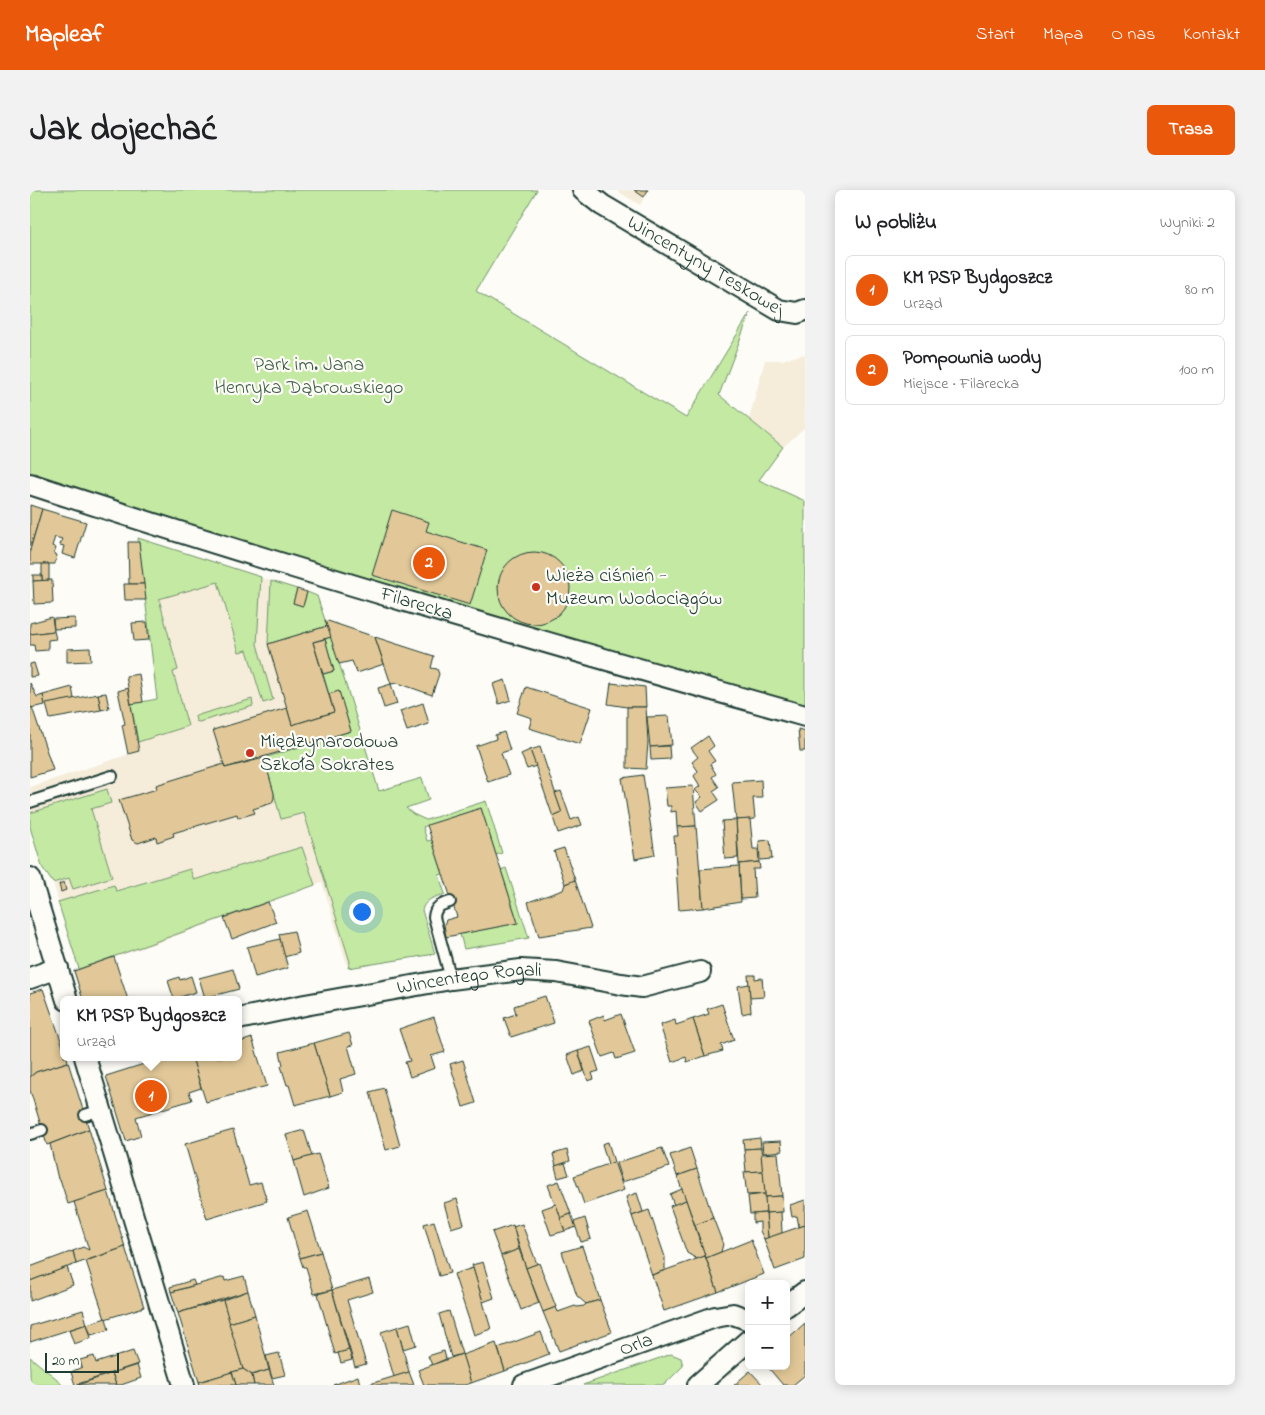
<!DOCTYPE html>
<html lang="pl">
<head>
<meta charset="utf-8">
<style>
	:root { --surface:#fff; --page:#f2f2f2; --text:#202124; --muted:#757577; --line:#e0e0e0; --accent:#ea580c }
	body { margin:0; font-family:"Indie Flower",sans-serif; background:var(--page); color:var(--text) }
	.controls { position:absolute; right:15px; bottom:15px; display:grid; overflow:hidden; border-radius:8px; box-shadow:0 2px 12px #0003 }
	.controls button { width:45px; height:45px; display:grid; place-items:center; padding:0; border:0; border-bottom:1px solid var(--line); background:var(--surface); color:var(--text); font:25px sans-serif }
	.scale { position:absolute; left:15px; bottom:12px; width:74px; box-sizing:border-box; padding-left:5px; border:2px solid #1f3d34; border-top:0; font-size:14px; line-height:18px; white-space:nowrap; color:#1f3d34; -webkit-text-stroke:4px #fdfcf7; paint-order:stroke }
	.you { position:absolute; left:331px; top:721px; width:18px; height:18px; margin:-12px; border:4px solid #fff; border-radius:50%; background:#1a73e8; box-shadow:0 0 0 8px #1a73e833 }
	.badge { display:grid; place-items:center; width:32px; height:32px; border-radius:50%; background:var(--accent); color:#fff; font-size:16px; font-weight:700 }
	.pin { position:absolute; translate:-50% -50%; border:2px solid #fff; box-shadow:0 1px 5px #0006 }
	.popup { position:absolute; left:30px; top:806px; width:182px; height:65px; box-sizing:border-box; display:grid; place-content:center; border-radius:8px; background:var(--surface); filter:drop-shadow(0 1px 4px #0005); font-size:16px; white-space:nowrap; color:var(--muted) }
	.popup b { font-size:19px; color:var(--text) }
	.popup::after { content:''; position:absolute; left:50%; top:100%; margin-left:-10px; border:10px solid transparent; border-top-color:var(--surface) }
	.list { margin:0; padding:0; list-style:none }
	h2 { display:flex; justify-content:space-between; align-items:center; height:65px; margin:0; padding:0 20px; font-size:21px }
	h2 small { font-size:16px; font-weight:400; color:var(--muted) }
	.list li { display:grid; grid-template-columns:32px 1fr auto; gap:15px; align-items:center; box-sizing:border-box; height:70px; margin:0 10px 10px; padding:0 10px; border:1px solid var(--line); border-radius:8px }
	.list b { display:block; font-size:19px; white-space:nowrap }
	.list p { margin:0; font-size:16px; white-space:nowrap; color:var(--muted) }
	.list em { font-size:16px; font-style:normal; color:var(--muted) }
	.map { position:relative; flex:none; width:775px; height:1195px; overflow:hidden; border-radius:8px }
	header { display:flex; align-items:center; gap:30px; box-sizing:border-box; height:70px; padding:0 25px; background:var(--accent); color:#fff }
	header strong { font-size:24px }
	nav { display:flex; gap:28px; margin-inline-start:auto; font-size:18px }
	.intro { display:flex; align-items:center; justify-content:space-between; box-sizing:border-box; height:120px; padding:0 30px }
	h1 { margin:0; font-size:35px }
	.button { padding:12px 22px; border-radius:8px; background:var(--accent); color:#fff; font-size:18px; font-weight:700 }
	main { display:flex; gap:30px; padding:0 30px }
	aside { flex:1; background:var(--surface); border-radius:8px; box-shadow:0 2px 12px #0003 }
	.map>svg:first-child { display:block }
	.built { fill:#f5ecda }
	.green { fill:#c4e9a3; stroke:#72936c }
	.building { fill:#e2c898; stroke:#1f3d34 }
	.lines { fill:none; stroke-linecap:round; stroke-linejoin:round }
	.lane-casing { stroke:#1f3d34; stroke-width:14 }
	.street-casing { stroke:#1f3d34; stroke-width:24 }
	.lane { stroke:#fdfcf7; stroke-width:10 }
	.street { stroke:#fdfcf7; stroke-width:20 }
	.poi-dot { fill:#c8321e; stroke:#fdfcf7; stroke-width:2 }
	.labels { text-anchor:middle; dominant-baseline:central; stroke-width:4.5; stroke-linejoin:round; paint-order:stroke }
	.street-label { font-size:20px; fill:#1f3d34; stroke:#fdfcf7 }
	.park-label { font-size:20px; fill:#405f4a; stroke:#fdfcf7 }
	.poi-label { font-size:20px; fill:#1f3d34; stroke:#fdfcf7; text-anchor:start }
</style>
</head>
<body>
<header>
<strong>Mapleaf</strong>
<nav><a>Start</a><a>Mapa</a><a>O nas</a><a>Kontakt</a></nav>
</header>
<div class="intro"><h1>Jak dojechać</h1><a class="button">Trasa</a></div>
<main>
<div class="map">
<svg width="775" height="1195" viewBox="0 0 775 1195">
	<rect width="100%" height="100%" fill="#fdfcf7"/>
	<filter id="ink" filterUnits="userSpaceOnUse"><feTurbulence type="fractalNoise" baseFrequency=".02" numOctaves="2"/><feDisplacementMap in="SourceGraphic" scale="10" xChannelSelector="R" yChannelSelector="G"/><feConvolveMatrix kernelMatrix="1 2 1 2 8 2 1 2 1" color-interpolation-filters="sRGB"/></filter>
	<g filter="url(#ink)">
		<!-- built -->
		<g class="built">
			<polygon points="586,0 618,0 610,15"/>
			<polygon points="775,164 775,237 753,257 719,229 735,170 752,170"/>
			<polygon points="108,348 287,406 400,765 318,778 292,692 127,753 49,779 22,689 12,677 0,637 0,597 109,561 101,514 127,509"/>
		</g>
		<!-- green -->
		<g class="green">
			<polygon points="0,0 507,0 446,101 656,228 720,123 689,205 753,257 729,290 775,311 775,526 0,294"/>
			<polygon points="108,348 231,387 227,454 243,510 233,513 217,460 209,462 188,392 129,409 148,480 143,482 158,536 108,552 101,514 127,509"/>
			<polygon points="241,391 267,399 263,413 273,416 277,402 287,406 297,436 238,454"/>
			<path d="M301 447 349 601 392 588 399 610 376 618 383 624 396 630 456 611 472 663 466 665 451 618 393 637 397 651 402 650 413 684 409 685 415 704C405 707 395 709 392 720L405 764 318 778 320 772 274 623 251 629 234 568 321 541 309 502 299 504 293 484 304 481 295 449Z"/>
			<polygon points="222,509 223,516 169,532 166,531 165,526"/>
			<polygon points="77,599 81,613 61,619 82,687 43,699 39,688 23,693 12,677 0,637 0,623"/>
			<polygon points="272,657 285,695 49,779 28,712 84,695 86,701 160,679 164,690"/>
			<polygon points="476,678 499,748 434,759 430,744 488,733 471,680"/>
			<polygon points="641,1164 651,1168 653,1176 634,1195 553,1195"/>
			<polygon points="0,1167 27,1189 32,1195 0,1195"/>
		</g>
		<!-- building -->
		<g class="building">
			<polygon points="604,0 618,0 614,7"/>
			<polygon points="0,315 12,319 1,356 0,356"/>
			<polygon points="12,319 56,332 45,368 32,364 34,356 30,355 32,349 25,347 22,356 26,358 24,364 27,365 25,374 0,374 0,360"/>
			<polygon points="362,320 399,332 396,341 457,360 440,415 342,385"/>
			<polygon points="98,352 109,352 114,394 99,394"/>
			<circle cx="504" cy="398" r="36"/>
			<polygon points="12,374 19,374 19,390 12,391"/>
			<rect x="3" y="385" width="9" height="6"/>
			<polygon points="22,390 23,413 4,414 3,391"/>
			<polygon points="94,394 114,394 116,410 95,410"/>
			<polygon points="267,399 277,402 273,416 263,413"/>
			<polygon points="22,427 24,441 0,444 0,433"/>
			<polygon points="45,428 45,438 24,439 23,429"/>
			<polygon points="295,430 345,447 354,474 327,483 322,471 309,474"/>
			<polygon points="117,432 119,450 104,451 102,433"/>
			<polygon points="297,436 301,447 283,452 304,522 262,535 238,454"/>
			<polygon points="24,441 26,449 18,450 18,460 5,461 4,455 0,455 0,444"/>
			<polygon points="345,447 404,466 401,478 407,479 409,484 402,505 368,493 361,494"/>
			<polygon points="295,449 304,481 293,484 283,452"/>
			<polygon points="60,458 61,471 37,472 37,459"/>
			<polygon points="4,473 8,486 0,487 0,474"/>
			<polygon points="109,484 113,512 101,514 96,486"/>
			<polygon points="475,490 481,510 469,514 463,494"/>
			<polygon points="0,493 7,507 13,505 15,515 0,518"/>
			<polygon points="581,493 615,497 616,517 597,517 578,514"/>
			<polygon points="361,494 367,514 354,518 348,498"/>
			<polygon points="42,497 44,509 15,515 13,505"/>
			<polygon points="496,497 562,518 550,554 499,538 502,528 487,523"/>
			<polygon points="98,498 109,561 98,564 92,535 95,534 88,501"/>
			<polygon points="309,501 321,541 195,578 183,540 257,518 262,535 304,522 299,504"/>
			<polygon points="76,503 79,518 71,520 68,504"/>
			<polygon points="68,504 71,520 20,529 16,514"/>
			<polygon points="393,513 399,534 377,541 370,521"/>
			<polygon points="2,517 23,580 0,587 0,518"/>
			<polygon points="597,517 616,517 618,552 616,579 597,578"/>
			<polygon points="639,526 642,555 620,557 617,527"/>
			<polygon points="768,539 775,541 775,561 770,561"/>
			<polygon points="474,542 480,560 471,563 479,585 458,592 446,556 466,549 465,545"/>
			<polygon points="678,546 684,556 678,561 685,571 680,574 686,584 682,587 689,597 683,601 689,610 672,621 666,612 672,607 665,600 670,596 664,586 668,581 662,572 668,567 661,558"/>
			<polygon points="639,556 640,569 621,570 620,557"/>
			<polygon points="510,557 532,623 523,627 500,560"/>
			<polygon points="500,560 506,576 497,579 491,564"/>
			<polygon points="234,568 244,603 244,608 242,613 223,619 225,623 208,628 207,624 143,643 144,646 127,652 126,647 108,653 102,650 89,610 127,599 126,595 194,574 195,578"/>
			<polygon points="613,585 625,665 605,669 592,588"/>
			<polygon points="731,590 732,608 723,608 725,629 706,630 702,592"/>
			<polygon points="663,596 666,636 647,637 646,621 641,622 641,616 637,616 635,598"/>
			<polygon points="531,601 541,630 549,627 552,635 528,643 523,627 532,623 525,603"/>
			<polygon points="451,618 488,733 416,747 414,735 416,730 427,727 397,635"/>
			<polygon points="720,629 723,659 728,659 729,672 709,674 706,630"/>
			<polygon points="706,630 708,668 695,669 692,631"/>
			<polygon points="666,636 673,718 649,720 644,646 648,646 647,637"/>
			<polygon points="740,650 742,669 730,670 729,651"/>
			<polygon points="534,658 545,690 535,694 524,661"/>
			<polygon points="729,672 730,679 723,679 725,708 711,709 709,674"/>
			<polygon points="709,676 711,712 673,718 670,679"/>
			<polygon points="545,690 561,738 509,746 498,712 533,700 535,694"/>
			<polygon points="34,692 36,700 31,702 29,694"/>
			<polygon points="238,712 246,732 202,749 194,728"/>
			<polygon points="264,741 269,763 254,767 249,744"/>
			<polygon points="250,749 258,778 225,787 217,757"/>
			<polygon points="84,767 98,810 53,810 44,781"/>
			<polygon points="203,779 209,799 175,808 169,788"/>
			<polygon points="718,785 725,785 725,789 732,788 734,807 720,808"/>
			<polygon points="161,786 166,802 144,809 138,791 149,787 150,790"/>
			<polygon points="719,794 721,822 712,824 708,796"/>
			<polygon points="13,799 34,859 34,867 37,867 38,872 6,882 0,887 0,803"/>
			<polygon points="515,806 524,833 481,847 474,828 486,824 484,816"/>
			<polygon points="692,814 704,850 691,855 693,861 675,866 663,829 679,824 677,819"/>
			<polygon points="591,824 605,863 586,869 584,863 572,867 559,831 574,825 575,830"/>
			<polygon points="404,827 415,862 401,866 405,878 380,887 375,872 380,871 369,839"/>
			<polygon points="663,829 675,866 657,872 656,867 642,872 630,835 645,830 646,835"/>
			<polygon points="319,843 323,855 318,856 326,884 310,889 313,902 300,906 284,853"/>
			<polygon points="222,848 237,896 176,912 162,869 168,867 208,867 210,852"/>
			<polygon points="284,853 300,906 265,915 259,895 257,895 251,876 253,875 250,862"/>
			<polygon points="561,857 569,881 562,883 564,889 558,891 548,861"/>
			<polygon points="548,861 554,881 544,885 537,865"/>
			<polygon points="136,867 162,867 171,898 159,902 162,910 106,927 111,946 96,951 76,886"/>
			<polygon points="433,870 446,913 433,917 420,874"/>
			<polygon points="38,872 59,939 17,955 0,900 0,887 6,882"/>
			<polygon points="354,898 370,956 356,960 340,902"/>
			<polygon points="59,939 78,1001 38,1014 30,989 28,989 20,954"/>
			<polygon points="203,940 219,995 231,992 237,1011 177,1029 155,954"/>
			<polygon points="274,940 282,966 264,971 256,945"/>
			<polygon points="730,948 731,958 714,959 713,950"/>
			<polygon points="751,951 752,961 733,963 732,952"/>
			<polygon points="578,952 584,972 578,974 572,954"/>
			<polygon points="632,958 639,977 592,992 586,973"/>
			<polygon points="660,958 667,979 647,986 640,965"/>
			<polygon points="731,958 733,981 716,982 714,959"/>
			<polygon points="537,960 540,971 526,976 523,964"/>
			<polygon points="748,963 752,1006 735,1007 731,964"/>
			<polygon points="288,964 299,998 274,1007 264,971"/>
			<polygon points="584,972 594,1000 554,1014 544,986"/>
			<polygon points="535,973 539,985 528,988 525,976"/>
			<polygon points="667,979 683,1028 665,1035 647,986"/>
			<polygon points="733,981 735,1004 717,1005 714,982"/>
			<polygon points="529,991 541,1024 530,1028 518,995"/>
			<polygon points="652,999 656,1010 644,1015 640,1004"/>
			<polygon points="78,1001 95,1057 46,1074 43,1061 53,1057 59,1060 44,1012"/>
			<polygon points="607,1003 613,1022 602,1026 596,1007"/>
			<polygon points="735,1004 736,1023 720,1024 718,1006"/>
			<polygon points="752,1006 753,1022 736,1023 735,1007"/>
			<polygon points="427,1009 434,1034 421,1038 414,1013"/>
			<polygon points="656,1010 675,1066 667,1069 657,1063 640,1016"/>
			<polygon points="775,1010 775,1035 769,1037 767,1026 762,1027 760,1015"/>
			<polygon points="526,1014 535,1041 521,1045 512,1019"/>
			<polygon points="619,1020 635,1067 635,1080 622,1085 602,1026"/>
			<polygon points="278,1021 291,1062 270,1068 258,1027"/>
			<polygon points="751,1022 752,1043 738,1048 736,1023"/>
			<polygon points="736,1023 738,1048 734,1049 730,1041 730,1032 723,1033 723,1024"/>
			<polygon points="541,1024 546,1037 535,1041 530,1028"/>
			<polygon points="555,1028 561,1049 551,1052 544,1032"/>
			<polygon points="683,1028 693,1054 691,1062 676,1068 665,1035"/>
			<polygon points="404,1031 420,1083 409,1086 394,1034"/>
			<polygon points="492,1034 507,1074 496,1078 483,1037"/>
			<polygon points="483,1035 489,1059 471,1066 462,1042"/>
			<polygon points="775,1035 775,1069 745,1080 734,1049"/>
			<polygon points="721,1050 734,1084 688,1102 676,1068"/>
			<polygon points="552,1056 570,1110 556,1114 547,1106 532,1062"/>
			<polygon points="95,1057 114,1117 75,1129 56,1071"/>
			<polygon points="489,1059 509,1113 491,1120 471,1066"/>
			<polygon points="43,1061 46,1074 0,1091 0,1077"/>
			<polygon points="291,1062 302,1100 284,1104 276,1077 273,1077 270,1068"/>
			<polygon points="675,1066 688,1102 634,1121 622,1085"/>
			<polygon points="453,1072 464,1108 453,1112 442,1075"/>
			<polygon points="509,1073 526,1117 513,1122 496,1078"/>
			<polygon points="37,1077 43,1095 0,1111 0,1091"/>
			<polygon points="443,1078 461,1139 444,1145 424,1084"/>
			<polygon points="214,1086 218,1101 148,1123 141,1102 194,1087 195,1091"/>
			<polygon points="339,1089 343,1102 317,1110 336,1174 325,1177 302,1100"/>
			<polygon points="163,1090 165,1095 141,1102 140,1097"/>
			<polygon points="302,1100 319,1160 305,1164 288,1104"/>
			<polygon points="218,1101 225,1125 199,1133 193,1110"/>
			<polygon points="193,1110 213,1179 169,1192 148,1123"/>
			<polygon points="570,1110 582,1142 529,1161 513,1122 526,1117 528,1122 545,1116 547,1117 554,1116 556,1114"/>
			<polygon points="53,1120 57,1134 0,1152 0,1136"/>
			<polygon points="419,1121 432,1164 421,1167 409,1124"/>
			<polygon points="225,1125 239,1180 222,1185 213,1179 199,1133"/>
			<polygon points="76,1128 79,1140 61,1145 57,1134"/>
			<polygon points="380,1133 386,1155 373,1159 367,1137"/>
			<polygon points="775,1133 775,1185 763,1195 753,1195 737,1176 756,1176 756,1150"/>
			<polygon points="57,1134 61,1148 44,1154 39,1140"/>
			<polygon points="367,1137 379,1182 364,1187 351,1142"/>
			<polygon points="511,1142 519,1164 475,1181 468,1158"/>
			<polygon points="466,1153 475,1181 441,1193 432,1165"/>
			<polygon points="319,1160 322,1170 311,1173 308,1163"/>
			<polygon points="103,1161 108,1174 45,1195 41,1182 52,1177 50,1170 64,1166 66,1173"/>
			<polygon points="414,1161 416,1169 402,1175 398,1166"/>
			<polygon points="249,1163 255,1185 242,1188 236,1166"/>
			<polygon points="432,1164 441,1193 435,1195 394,1195 388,1180"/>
			<polygon points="107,1175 111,1188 91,1195 86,1195 82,1183"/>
			<polygon points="213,1179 222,1185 224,1195 206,1195 202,1182"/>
			<polygon points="239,1180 244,1195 224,1195 222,1185"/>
			<polygon points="720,1181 733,1195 704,1195"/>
			<polygon points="202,1182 206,1195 170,1195 169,1192"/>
			<polygon points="379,1182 384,1195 338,1195 343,1193"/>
			<polygon points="82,1183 86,1195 48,1195"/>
			<polygon points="328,1186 330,1195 303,1195"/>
		</g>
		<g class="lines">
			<defs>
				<g id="lane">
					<polyline points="0,612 82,586"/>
					<path d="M420 712C410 715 405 717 404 727L421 789"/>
					<polyline points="55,925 71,920"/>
					<polyline points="0,944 12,940"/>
				</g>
				<g id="street">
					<path id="s1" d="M553 0 572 15 749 120 767 123 775 120"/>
					<path id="s2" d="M0 294C256 378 515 453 775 526"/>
					<polyline points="0,688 37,810"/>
					<polyline points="0,788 28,778"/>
					<path id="s3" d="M208 829 275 815 421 789 491 780 526 782 591 794 612 797 670 782"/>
					<polyline points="55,867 154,1195"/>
					<polyline points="756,1116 775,1102"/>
					<path id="s4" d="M494 1195 685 1127 703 1124 719 1130"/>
					<polyline points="668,1195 719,1150"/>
				</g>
			</defs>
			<!-- lane casing -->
			<use href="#lane" class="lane-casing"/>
			<!-- street casing -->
			<use href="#street" class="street-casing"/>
			<!-- lane -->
			<use href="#lane" class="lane"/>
			<!-- street -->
			<use href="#street" class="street"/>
		</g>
	</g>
	<!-- markers -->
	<g class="poi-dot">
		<circle cx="506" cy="397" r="5"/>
		<circle cx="220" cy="563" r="5"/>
	</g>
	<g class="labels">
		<!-- street labels -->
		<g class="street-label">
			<text stroke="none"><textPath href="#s1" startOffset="144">Wincentyny Teskowej</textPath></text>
			<text stroke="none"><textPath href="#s2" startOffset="405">Filarecka</textPath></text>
			<text stroke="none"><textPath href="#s3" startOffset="235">Wincentego Rogali</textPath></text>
			<text stroke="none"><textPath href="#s4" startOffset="119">Orla</textPath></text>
		</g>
		<!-- park labels -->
		<g class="park-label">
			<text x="279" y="175">Park im. Jana<tspan x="279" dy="23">Henryka Dąbrowskiego</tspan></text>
		</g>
		<!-- poi labels -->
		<g class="poi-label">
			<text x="516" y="386">Wieża ciśnień -<tspan x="516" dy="23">Muzeum Wodociągów</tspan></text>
			<text x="230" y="552">Międzynarodowa<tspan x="230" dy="23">Szkoła Sokrates</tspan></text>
		</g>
	</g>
</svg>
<div class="controls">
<button>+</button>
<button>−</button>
</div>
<div class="scale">20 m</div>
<div class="you"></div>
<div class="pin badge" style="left:121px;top:906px">1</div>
<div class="popup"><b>KM PSP Bydgoszcz</b>Urząd</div>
<div class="pin badge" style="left:399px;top:373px">2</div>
</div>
<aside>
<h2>W pobliżu<small>Wyniki: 2</small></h2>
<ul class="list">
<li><span class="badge">1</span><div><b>KM PSP Bydgoszcz</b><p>Urząd</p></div><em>80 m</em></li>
<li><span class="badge">2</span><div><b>Pompownia wody</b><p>Miejsce · Filarecka</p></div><em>100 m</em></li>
</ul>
</aside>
</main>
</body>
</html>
